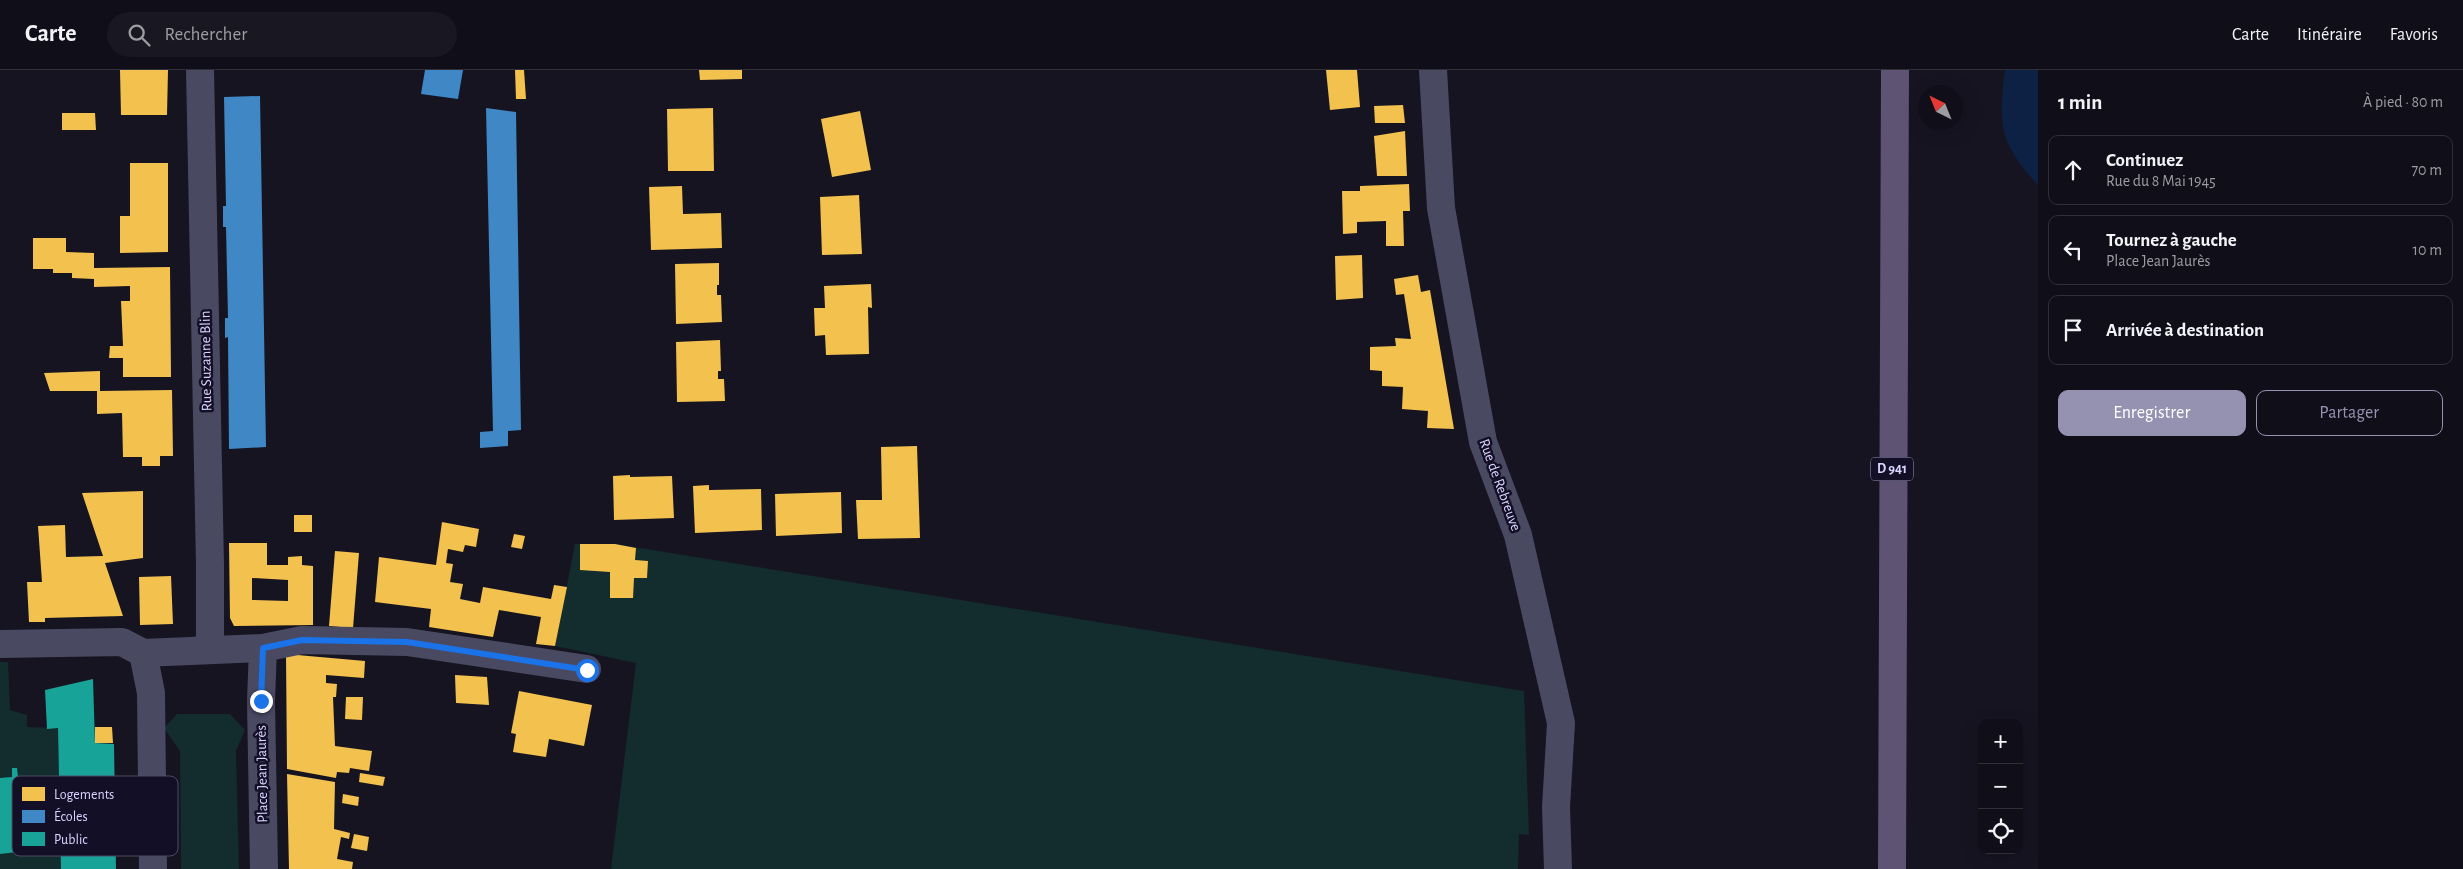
<!DOCTYPE html>
<html lang="fr">
<head>
<meta charset="utf-8">
<style>
	:root { --surface:#100f19; --page:#191822; --text:#f1f3f6; --muted:#9c9ca2; --line:#302f38; --accent:#9591b1 }
	body { margin:0; font-family:"Alegreya Sans",sans-serif; background:var(--page); color:var(--text) }
	.controls { position:absolute; right:15px; bottom:15px; display:grid; overflow:hidden; border-radius:10px; box-shadow:0 5px 20px #0002 }
	.controls button { width:45px; height:45px; display:grid; place-items:center; padding:0; border:0; border-bottom:1px solid var(--line); background:var(--surface); color:var(--text); font:25px sans-serif }
	.compass { position:absolute; left:1918px; top:15px; width:45px; height:45px; border-radius:50%; background:var(--surface); box-shadow:0 5px 20px #0002; rotate:317deg }
	.stop { position:absolute; width:15px; height:15px; margin:-11px; border:4px solid #1a73e8; border-radius:50%; background:#fff }
	.stop.end { background:#1a73e8; border-color:#fff; box-shadow:0 1px 5px #0008 }
	.list { margin:0; padding:0; list-style:none }
	h2 { display:flex; justify-content:space-between; align-items:center; height:65px; margin:0; padding:0 20px; font-size:21px }
	h2 small { font-size:16px; font-weight:400; color:var(--muted) }
	.list li { display:grid; grid-template-columns:32px 1fr auto; gap:15px; align-items:center; box-sizing:border-box; height:70px; margin:0 10px 10px; padding:0 10px; border:1px solid var(--line); border-radius:10px }
	.list b { display:block; font-size:19px; white-space:nowrap }
	.list p { margin:0; font-size:16px; white-space:nowrap; color:var(--muted) }
	.list em { font-size:16px; font-style:normal; color:var(--muted) }
	.actions { display:flex; gap:10px; padding:15px 20px }
	.actions a { flex:1; padding:11px 0; border:1px solid var(--accent); border-radius:10px; text-align:center; font-size:18px; color:var(--accent) }
	.actions .main { background:var(--accent); color:#fff }
	.icon { flex:none; width:28px; height:28px; fill:none; stroke:currentColor; stroke-width:2; stroke-linecap:round; stroke-linejoin:round }
	.map { position:relative; flex:none; width:2038px; height:799px; overflow:hidden }
	header { display:flex; align-items:center; gap:30px; box-sizing:border-box; height:70px; padding:0 25px; background:var(--surface); border-bottom:1px solid var(--line) }
	header strong { font-size:24px }
	nav { display:flex; gap:28px; margin-inline-start:auto; font-size:18px }
	.search { width:350px; height:45px; background:var(--page); display:flex; align-items:center; gap:12px; box-sizing:border-box; padding:0 18px; border-radius:28px; color:var(--muted); font-size:19px }
	main { display:flex }
	aside { flex:1; background:var(--surface) }
	.map>svg:first-child { display:block }
	.green { fill:#132c2d }
	.water { fill:#0d2144 }
	.homes { fill:#f2c14e; fill-rule:evenodd }
	.schools { fill:#3f88c5 }
	.public { fill:#17a398 }
	.lines { fill:none; stroke-linecap:round; stroke-linejoin:round }
	.street { stroke:#4a4962; stroke-width:28 }
	.primary { stroke:#5e5373; stroke-width:28 }
	.route { stroke:#1a73e8; stroke-width:6 }
	.labels { text-anchor:middle; dominant-baseline:central; stroke-width:5; stroke-linejoin:round; paint-order:stroke }
	.shield { fill:#130f26; stroke:#9e99be; stroke-width:1 }
	.shield-label { font-size:14px; font-weight:bold; fill:#d9d4ff }
	.street-label { font-size:15px; fill:#d9d4ff; stroke:#130f26 }
	.key { fill:#130f26; stroke:#4e4a67; stroke-width:1 }
	.key-label { font-size:14px; fill:#d9d4ff }
</style>
</head>
<body>
<header>
<strong>Carte</strong>
<div class="search"><svg class="icon" aria-label="search" viewBox="0 0 24 24"><circle cx="10" cy="10" r="6"/><path d="M15 15l6 6"/></svg>Rechercher</div>
<nav><a>Carte</a><a>Itinéraire</a><a>Favoris</a></nav>
</header>
<main>
<div class="map">
<svg width="2038" height="799" viewBox="0 0 2038 799">
	<rect width="100%" height="100%" fill="#161421"/>
	<!-- green -->
	<g class="green">
		<polygon points="575,474 615,474 1524,621 1529,765 1519,764 1518,799 611,799 636,593 555,576"/>
		<polygon points="0,592 8,592 10,640 27,645 27,657 58,658 62,799 0,799"/>
		<polygon points="177,644 230,644 245,660 236,681 239,799 181,799 180,681 164,658"/>
	</g>
	<!-- water -->
	<path class="water" d="M2005 0H2038V115C1999 73 1998 55 2005 0Z"/>
	<!-- homes -->
	<g class="homes">
		<polygon points="120,0 168,0 167,45 121,45"/>
		<polygon points="515,0 524,0 526,29 516,29"/>
		<polygon points="699,0 742,0 742,9 700,10"/>
		<polygon points="1326,0 1357,0 1360,37 1330,40"/>
		<polygon points="1403,35 1405,53 1375,53 1374,36"/>
		<polygon points="713,38 714,101 668,101 667,39"/>
		<polygon points="860,41 871,100 832,107 821,49"/>
		<polygon points="62,43 95,43 96,60 62,60"/>
		<polygon points="1405,61 1407,106 1377,106 1374,66"/>
		<polygon points="130,93 168,93 168,182 120,183 120,146 130,146"/>
		<polygon points="1409,114 1410,141 1403,141 1404,176 1386,176 1386,151 1357,152 1357,163 1343,164 1342,121 1360,121 1360,116"/>
		<polygon points="682,116 683,144 721,143 722,178 651,180 649,117"/>
		<polygon points="859,125 862,184 822,185 820,127"/>
		<polygon points="33,168 66,168 66,182 94,183 94,198 170,197 171,307 123,307 123,288 109,288 110,276 123,276 121,231 130,231 130,216 94,217 94,209 72,208 72,203 53,203 53,199 33,199"/>
		<polygon points="1362,185 1363,228 1336,230 1335,186"/>
		<polygon points="719,193 719,215 717,215 717,225 721,225 722,252 676,254 675,194"/>
		<polygon points="1418,205 1421,222 1430,220 1454,359 1427,358 1428,341 1402,339 1403,317 1382,316 1382,301 1370,300 1370,277 1396,276 1395,268 1411,269 1404,224 1396,225 1394,209"/>
		<polygon points="871,214 872,238 868,237 869,284 826,285 825,265 815,266 814,238 825,238 824,216"/>
		<polygon points="720,270 721,301 718,301 718,309 724,309 725,331 677,332 676,272"/>
		<polygon points="100,301 100,321 172,320 173,386 160,386 160,396 142,396 142,387 123,387 122,343 97,344 97,321 50,321 44,303"/>
		<polygon points="917,376 920,468 858,469 856,430 882,430 881,377"/>
		<polygon points="630,405 630,407 672,406 674,448 614,450 613,406"/>
		<polygon points="709,415 709,420 761,419 762,460 695,463 693,416"/>
		<polygon points="143,421 143,488 105,493 123,546 45,548 45,552 29,552 27,512 42,512 38,456 65,455 66,487 103,486 82,423"/>
		<polygon points="841,422 842,463 776,466 775,424"/>
		<rect x="294" y="445" width="18" height="17"/>
		<polygon points="442,452 479,459 476,477 465,475 463,482 448,479 446,493 453,494 450,512 463,514 460,529 480,533 483,517 551,529 554,515 567,517 555,576 536,574 541,547 499,540 493,567 429,557 431,539 375,532 379,487 436,495"/>
		<polygon points="514,464 525,466 522,479 511,477"/>
		<path d="M229 473H267V495H288V487L302 486V495L313 496V555L234 556 230 548ZM252 508 288 510V531L252 530Z"/>
		<polygon points="580,474 615,474 636,478 635,490 648,491 647,508 634,508 633,528 610,528 610,502 580,500"/>
		<polygon points="335,481 359,483 353,558 329,556"/>
		<polygon points="171,506 173,554 140,555 139,507"/>
		<polygon points="286,584 365,591 364,608 326,605 326,613 337,614 336,627 333,627 335,676 372,681 369,701 350,698 349,703 337,702 336,708 287,699"/>
		<polygon points="455,605 487,607 489,635 456,633"/>
		<polygon points="519,621 592,635 584,676 549,669 546,687 513,682 516,664 511,663"/>
		<polygon points="346,627 363,627 362,650 345,649"/>
		<polygon points="95,657 112,657 113,673 95,673"/>
		<polygon points="360,703 385,707 383,716 359,712"/>
		<polygon points="287,704 335,712 334,759 350,763 349,769 341,767 337,789 353,792 352,799 289,799"/>
		<polygon points="343,724 359,727 358,736 342,733"/>
		<polygon points="354,764 369,767 367,781 351,778"/>
	</g>
	<!-- schools -->
	<g class="schools">
		<polygon points="425,0 463,0 458,29 421,24"/>
		<polygon points="260,26 266,377 229,379 228,267 225,268 225,248 228,248 226,157 223,157 223,136 226,136 224,27"/>
		<polygon points="486,38 516,42 521,360 508,361 508,376 480,378 480,362 493,361"/>
	</g>
	<!-- public -->
	<g class="public">
		<polygon points="93,609 95,673 114,674 116,799 61,799 58,658 47,659 45,620"/>
		<polygon points="12,698 17,698 18,707 39,712 44,709 47,711 43,716 52,733 49,753 55,757 52,761 47,757 35,768 25,771 26,781 0,784 0,708 12,707"/>
	</g>
	<g class="lines">
		<!-- street -->
		<g class="street">
			<polyline points="200,0 210,495 210,567 206,580"/>
			<polyline points="1433,0 1441,138 1483,372 1518,465 1561,653 1556,737 1558,799"/>
			<polyline points="0,574 122,572 143,583 263,578 302,570 407,572 587,599"/>
			<polyline points="263,578 261,631 264,799"/>
			<polyline points="143,583 151,623 153,799"/>
		</g>
		<!-- primary -->
		<polyline class="primary" points="1892,799 1895,0"/>
	</g>
	<g class="lines">
		<!-- route -->
		<polyline class="route" points="261,631 263,578 302,570 407,572 587,600"/>
	</g>
	<g class="labels">
		<!-- shield labels -->
		<rect class="shield" x="1871" y="387.5" width="42" height="23" rx="4"/>
		<g class="shield-label">
			<text x="1892" y="399">D 941</text>
		</g>
		<!-- street labels -->
		<g class="street-label">
			<text transform="translate(206 291) rotate(-91)">Rue Suzanne Blin</text>
			<text transform="translate(1500 415) rotate(70)">Rue de Rebreuve</text>
			<text transform="translate(262 704) rotate(-91)">Place Jean Jaurès</text>
		</g>
	</g>
	<!-- legend -->
	<rect x="12" y="706" width="166" height="80" rx="8" class="key"/>
	<rect x="22" y="717" width="23" height="14" fill="#f2c14e"/>
	<rect x="22" y="740" width="23" height="13" fill="#3f88c5"/>
	<rect x="22" y="762" width="23" height="14" fill="#17a398"/>
	<g class="key-label">
		<text x="54" y="729">Logements</text>
		<text x="54" y="751">Écoles</text>
		<text x="54" y="774">Public</text>
	</g>
</svg>
<div class="controls">
<button>+</button>
<button>−</button>
<button><svg class="icon" aria-label="locate" viewBox="0 0 24 24"><circle cx="12" cy="12" r="6"/><path d="M12 2v4M12 18v4M2 12h4M18 12h4"/></svg></button>
</div>
<svg class="compass" viewBox="-18 -18 36 36"><path d="M0-13l5 13h-10z" fill="#e53935"/><path d="M0 13l5-13h-10z" fill="#9c9ca2"/></svg>
<div class="stop" style="left:587px;top:600px"></div>
<div class="stop end" style="left:261px;top:631px"></div>
</div>
<aside>
<h2>1 min<small>À pied · 80 m</small></h2>
<ul class="list">
<li><svg class="icon" aria-label="ahead" viewBox="0 0 24 24"><path d="M12 20V5M6 11l6-6 6 6"/></svg><div><b>Continuez</b><p>Rue du 8 Mai 1945</p></div><em>70 m</em></li>
<li><svg class="icon" aria-label="left" viewBox="0 0 24 24"><path d="M17 20v-9H6M10 6l-5 5 5 5"/></svg><div><b>Tournez à gauche</b><p>Place Jean Jaurès</p></div><em>10 m</em></li>
<li><svg class="icon" aria-label="arrive" viewBox="0 0 24 24"><path d="M6 21V4h12l-3 4 3 4H6"/></svg><div><b>Arrivée à destination</b></div></li>
</ul>
<div class="actions"><a class="main">Enregistrer</a><a>Partager</a></div>
</aside>
</main>
</body>
</html>
